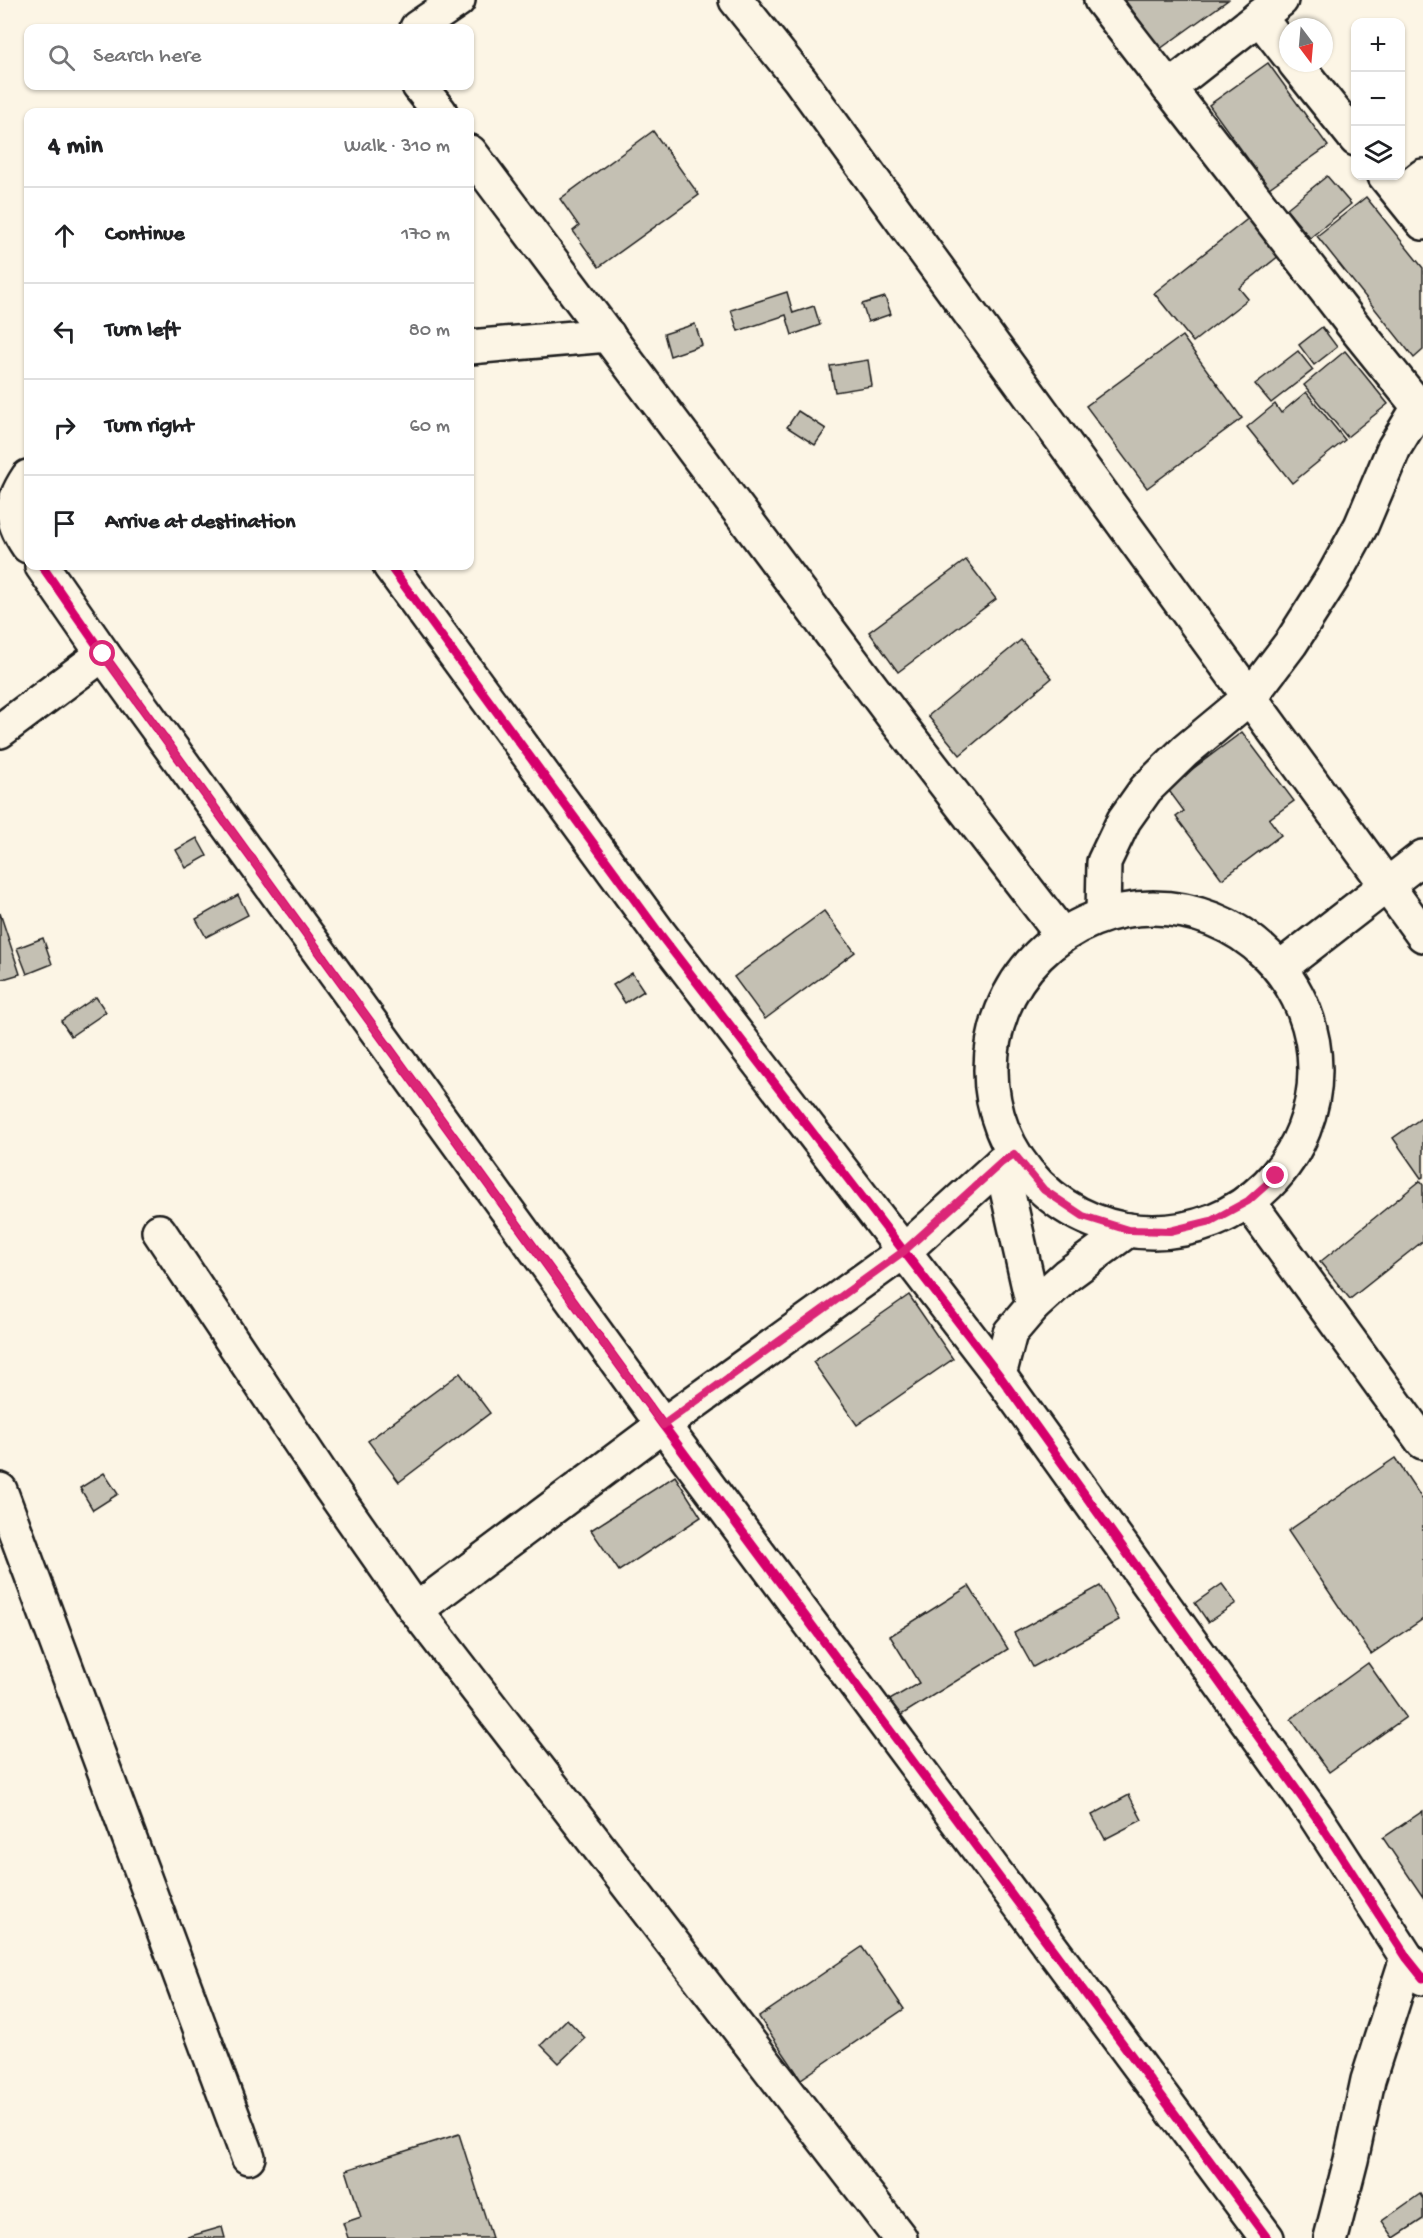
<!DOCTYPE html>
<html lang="en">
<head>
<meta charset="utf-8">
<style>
	:root { --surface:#fff; --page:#f2f2f2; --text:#202124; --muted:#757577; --line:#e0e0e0 }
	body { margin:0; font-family:"Gochi Hand",sans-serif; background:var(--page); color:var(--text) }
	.controls { position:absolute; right:18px; top:18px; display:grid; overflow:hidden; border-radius:12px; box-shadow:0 2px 4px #0004 }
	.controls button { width:54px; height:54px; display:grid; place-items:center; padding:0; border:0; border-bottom:2px solid var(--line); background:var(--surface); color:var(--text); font:30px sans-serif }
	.compass { position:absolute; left:1279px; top:18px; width:54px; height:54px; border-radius:50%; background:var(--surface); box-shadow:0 2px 4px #0004; rotate:164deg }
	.stop { position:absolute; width:18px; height:18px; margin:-14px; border:4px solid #db2777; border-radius:50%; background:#fff }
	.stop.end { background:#db2777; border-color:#fff; box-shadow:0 2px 6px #0008 }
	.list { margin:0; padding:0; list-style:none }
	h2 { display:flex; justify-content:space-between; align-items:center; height:78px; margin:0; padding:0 24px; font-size:26px }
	h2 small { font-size:20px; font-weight:400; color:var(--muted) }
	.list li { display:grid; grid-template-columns:39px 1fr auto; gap:18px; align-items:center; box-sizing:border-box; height:96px; padding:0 24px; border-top:2px solid var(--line) }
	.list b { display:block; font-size:22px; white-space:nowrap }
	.list em { font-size:20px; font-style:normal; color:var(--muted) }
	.icon { flex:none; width:33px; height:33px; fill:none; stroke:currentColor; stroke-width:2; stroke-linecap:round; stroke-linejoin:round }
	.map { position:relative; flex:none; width:1423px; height:2238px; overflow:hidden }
	.search { position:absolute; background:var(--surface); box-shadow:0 2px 4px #0004; left:24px; top:24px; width:450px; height:66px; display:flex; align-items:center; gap:15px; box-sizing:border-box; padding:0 21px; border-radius:12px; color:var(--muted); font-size:22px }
	.panel { position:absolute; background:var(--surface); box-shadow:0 2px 4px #0004; left:24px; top:108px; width:450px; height:462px; border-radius:12px }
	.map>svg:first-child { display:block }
	.building { fill:#c4c0b3; stroke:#1c1c1c; stroke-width:1.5 }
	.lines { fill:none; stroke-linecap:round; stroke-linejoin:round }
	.minor-casing { stroke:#1c1c1c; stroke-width:38 }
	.minor { stroke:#fcf5e5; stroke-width:33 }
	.cycleway-casing { stroke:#fcf5e5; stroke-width:13 }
	.cycleway { stroke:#d6006c; stroke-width:9 }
	.route { stroke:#db2777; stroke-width:8 }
</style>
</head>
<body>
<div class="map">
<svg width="1423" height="2238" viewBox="0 0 1423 2238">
	<rect width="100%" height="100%" fill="#fcf5e5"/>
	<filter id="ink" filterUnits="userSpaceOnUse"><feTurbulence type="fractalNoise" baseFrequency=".0167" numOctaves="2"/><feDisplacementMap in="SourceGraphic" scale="12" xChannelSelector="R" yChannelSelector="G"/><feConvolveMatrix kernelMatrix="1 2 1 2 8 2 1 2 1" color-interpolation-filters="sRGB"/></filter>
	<g filter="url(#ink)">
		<!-- building -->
		<g class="building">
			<polygon points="1125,0 1228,0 1160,49"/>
			<polygon points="1268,63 1328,146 1269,188 1209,105"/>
			<polygon points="653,131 699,195 599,267 573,231 579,226 560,199"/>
			<polygon points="1327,176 1351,204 1310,238 1286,209"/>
			<polygon points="1366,197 1423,268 1423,350 1414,358 1317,236"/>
			<polygon points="1250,217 1280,255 1239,288 1248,299 1193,342 1154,293"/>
			<polygon points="787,292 793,313 814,306 820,325 792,335 786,315 738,331 731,310"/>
			<polygon points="885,297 891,314 868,322 862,304"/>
			<polygon points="695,324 702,345 670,356 664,334"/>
			<polygon points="1322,327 1337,347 1314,365 1299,345"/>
			<polygon points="1182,336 1242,418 1147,488 1086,406"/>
			<polygon points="1298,351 1313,370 1271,403 1255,384"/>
			<polygon points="1345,351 1388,404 1347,437 1304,385"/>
			<polygon points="868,360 872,386 835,392 830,366"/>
			<polygon points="1306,392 1345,440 1292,483 1247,427 1275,404 1281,413"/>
			<polygon points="798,411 826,429 815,445 787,427"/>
			<polygon points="966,560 996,599 898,672 869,632"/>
			<polygon points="1021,640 1052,678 960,755 928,716"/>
			<polygon points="1242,732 1294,801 1269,819 1281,835 1222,879 1176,817 1184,811 1167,788"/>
			<polygon points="197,838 207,856 186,868 176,850"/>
			<polygon points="238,895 248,915 206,937 196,919"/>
			<polygon points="824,911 855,952 765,1019 734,977"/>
			<polygon points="0,913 20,974 0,980"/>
			<polygon points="43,938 52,964 27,974 17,948"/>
			<polygon points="632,973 644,991 625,1003 613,985"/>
			<polygon points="96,997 106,1012 71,1036 61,1021"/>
			<polygon points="1423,1117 1423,1177 1421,1178 1393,1138"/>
			<polygon points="1420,1181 1423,1185 1423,1241 1350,1299 1320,1262"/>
			<polygon points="909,1295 953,1359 857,1425 813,1362"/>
			<polygon points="460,1373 490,1413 399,1482 368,1441"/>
			<polygon points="1395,1458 1423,1500 1423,1619 1371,1654 1288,1531"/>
			<polygon points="104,1473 118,1494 93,1510 80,1488"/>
			<polygon points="675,1476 701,1517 619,1571 591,1530"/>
			<polygon points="1222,1584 1236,1603 1208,1622 1195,1603"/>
			<polygon points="969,1586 1008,1649 898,1717 888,1701 919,1683 890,1636"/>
			<polygon points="1100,1586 1119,1620 1033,1667 1014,1633"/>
			<polygon points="1368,1663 1406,1717 1329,1772 1291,1719"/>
			<polygon points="1129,1795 1142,1820 1105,1839 1092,1815"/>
			<polygon points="1423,1811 1423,1897 1383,1838"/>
			<polygon points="862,1947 904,2009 801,2079 759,2017"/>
			<polygon points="567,2019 585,2038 559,2063 541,2045"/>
			<polygon points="459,2134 492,2238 348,2238 343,2223 361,2217 346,2170"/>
			<polygon points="1420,2194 1423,2199 1423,2219 1394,2238 1382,2221"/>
			<polygon points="222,2227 225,2238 184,2238"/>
		</g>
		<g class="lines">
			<defs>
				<g id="minor">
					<polyline points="736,0 800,80 1423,935"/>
					<polyline points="1101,0 1356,329 1423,412"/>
					<polyline points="1259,17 1288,54"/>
					<polyline points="417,28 458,0"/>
					<polyline points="1295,63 1356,139"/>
					<polyline points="419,86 440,112"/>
					<polyline points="1169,88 1281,0"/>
					<polyline points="470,152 899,724 1062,935"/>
					<polyline points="1385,176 1423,223"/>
					<polyline points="1400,194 1423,176"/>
					<polyline points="470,347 608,335"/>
					<path d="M28 477C10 504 9 519 28 546"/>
					<polyline points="42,566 103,654 663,1425 1267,2238"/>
					<polyline points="390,566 659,933 999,1375 1316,1817 1407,1958 1423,1978"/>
					<polyline points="0,731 103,654"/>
					<circle cx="1153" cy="1070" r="162"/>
					<polyline points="1103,915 1104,862 1124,820 1146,789 1185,751 1250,697 1291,643 1333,577 1361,526 1394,448 1419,407 1423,404"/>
					<polyline points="1280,968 1423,857"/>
					<polyline points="1001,1163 1033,1306"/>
					<polyline points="1248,1201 1423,1442"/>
					<polyline points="159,1231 327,1483 416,1610 900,2238"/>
					<polyline points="999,1375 1010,1333 1033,1306 1067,1275 1128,1230"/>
					<polyline points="0,1490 248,2157"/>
					<polyline points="416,1610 663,1425 904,1251 1001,1163 1014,1154"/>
					<polyline points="1331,2238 1351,2160 1368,2080 1407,1958"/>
				</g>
			</defs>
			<!-- minor casing -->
			<use href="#minor" class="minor-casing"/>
			<!-- minor -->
			<use href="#minor" class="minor"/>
			<defs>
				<g id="cycleway">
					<polyline points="42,566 103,654 663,1425 1267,2238"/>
					<polyline points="390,566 659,933 999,1375 1316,1817 1407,1958 1423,1978"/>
				</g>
			</defs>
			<!-- cycleway casing -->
			<use href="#cycleway" class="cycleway-casing"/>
			<!-- cycleway -->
			<use href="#cycleway" class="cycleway"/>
		</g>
	</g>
	<g class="lines" filter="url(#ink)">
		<!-- route -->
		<polyline class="route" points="103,654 663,1425 904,1251 1001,1163 1014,1154 1044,1190 1083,1216 1128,1230 1170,1231 1211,1221 1248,1201 1276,1176"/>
	</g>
</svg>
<div class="controls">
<button>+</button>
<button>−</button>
<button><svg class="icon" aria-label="layers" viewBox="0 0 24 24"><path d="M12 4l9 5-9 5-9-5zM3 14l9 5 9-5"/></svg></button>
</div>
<svg class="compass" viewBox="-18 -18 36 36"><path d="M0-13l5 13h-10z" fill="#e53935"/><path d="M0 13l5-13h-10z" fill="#757577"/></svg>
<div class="stop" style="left:103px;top:654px"></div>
<div class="stop end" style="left:1276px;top:1176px"></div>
<div class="search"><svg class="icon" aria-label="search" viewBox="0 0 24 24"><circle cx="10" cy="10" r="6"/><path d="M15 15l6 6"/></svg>Search here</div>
<section class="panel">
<h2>4 min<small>Walk · 310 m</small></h2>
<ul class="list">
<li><svg class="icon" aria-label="ahead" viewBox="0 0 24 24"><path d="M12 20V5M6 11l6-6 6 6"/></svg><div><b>Continue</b></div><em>170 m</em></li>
<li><svg class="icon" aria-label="left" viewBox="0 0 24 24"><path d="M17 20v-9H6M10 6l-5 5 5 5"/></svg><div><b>Turn left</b></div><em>80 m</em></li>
<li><svg class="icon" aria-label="right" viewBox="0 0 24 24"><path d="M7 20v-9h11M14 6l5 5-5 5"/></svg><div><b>Turn right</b></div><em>60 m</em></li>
<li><svg class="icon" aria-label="arrive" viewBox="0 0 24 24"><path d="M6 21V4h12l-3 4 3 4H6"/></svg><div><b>Arrive at destination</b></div></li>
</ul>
</section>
</div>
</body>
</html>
